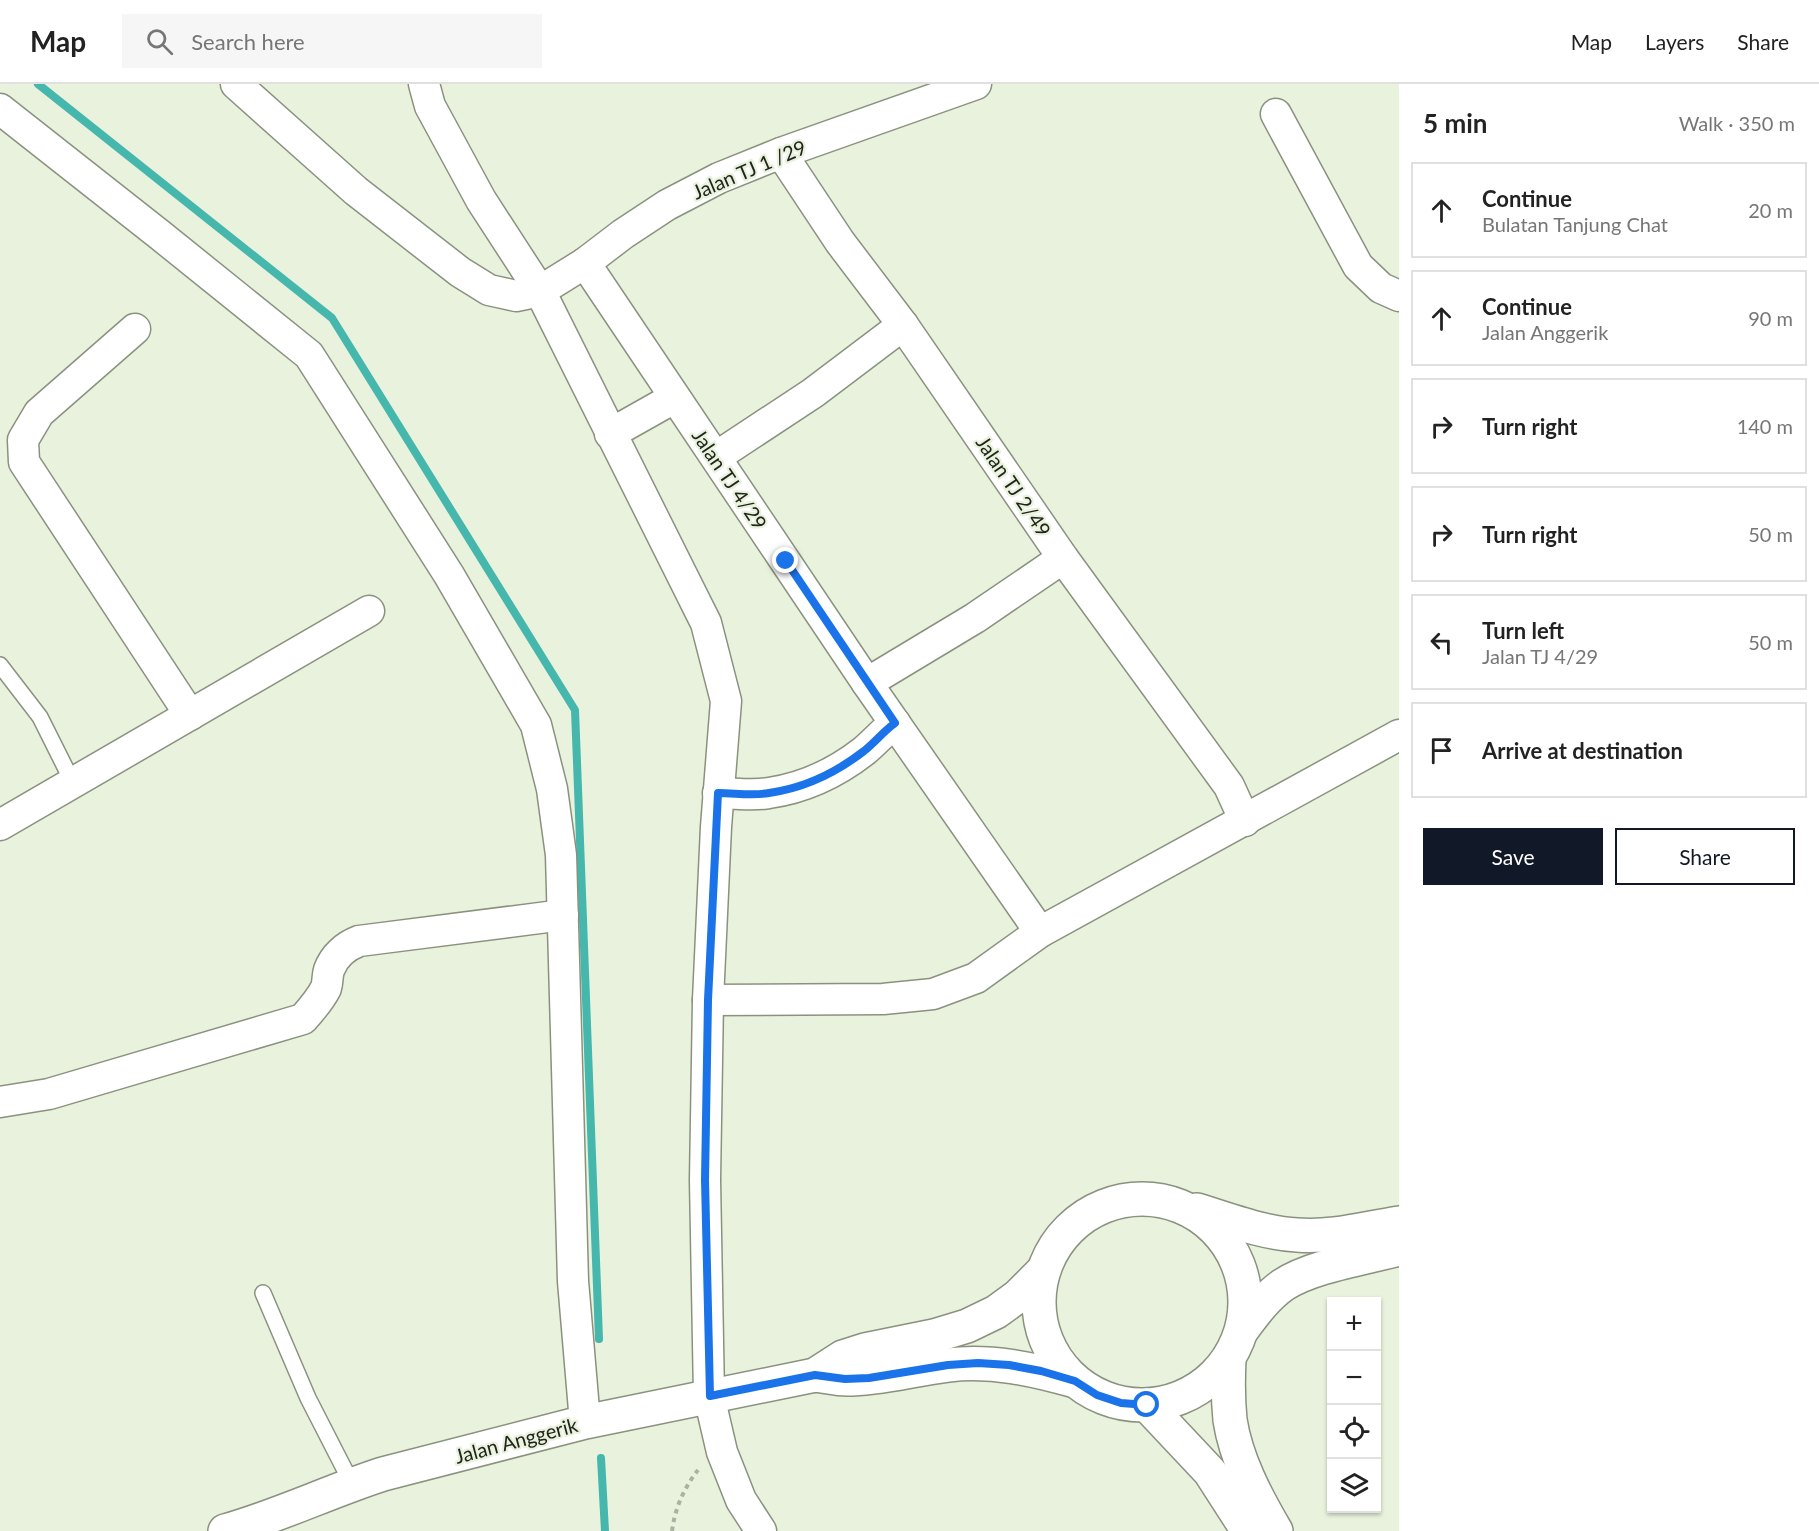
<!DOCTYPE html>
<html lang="en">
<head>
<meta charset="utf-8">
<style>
	:root { --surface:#fff; --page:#f6f6f6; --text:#222; --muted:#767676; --line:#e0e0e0; --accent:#111827 }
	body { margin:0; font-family:Lato,sans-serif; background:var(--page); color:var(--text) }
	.controls { position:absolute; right:18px; bottom:18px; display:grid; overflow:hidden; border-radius:0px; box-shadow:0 2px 4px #0004 }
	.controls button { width:54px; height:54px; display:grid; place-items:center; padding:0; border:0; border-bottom:2px solid var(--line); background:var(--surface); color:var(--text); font:30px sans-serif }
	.stop { position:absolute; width:18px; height:18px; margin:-14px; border:4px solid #1a73e8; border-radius:50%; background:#fff }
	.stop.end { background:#1a73e8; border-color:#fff; box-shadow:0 2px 6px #0008 }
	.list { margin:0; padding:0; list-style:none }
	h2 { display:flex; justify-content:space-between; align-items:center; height:78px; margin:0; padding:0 24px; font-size:26px }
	h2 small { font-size:20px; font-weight:400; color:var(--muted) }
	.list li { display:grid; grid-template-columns:39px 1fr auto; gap:18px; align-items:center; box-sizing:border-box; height:96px; margin:0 12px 12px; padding:0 12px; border:2px solid var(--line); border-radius:0px }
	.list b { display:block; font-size:22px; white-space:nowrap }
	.list p { margin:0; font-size:20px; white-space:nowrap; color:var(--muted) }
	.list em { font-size:20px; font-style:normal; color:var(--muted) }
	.actions { display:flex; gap:12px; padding:18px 24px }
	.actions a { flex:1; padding:14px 0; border:2px solid var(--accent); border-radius:0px; text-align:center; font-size:21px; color:var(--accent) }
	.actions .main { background:var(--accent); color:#fff }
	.icon { flex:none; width:33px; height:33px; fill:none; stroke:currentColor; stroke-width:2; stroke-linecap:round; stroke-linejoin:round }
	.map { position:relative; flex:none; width:1399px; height:1447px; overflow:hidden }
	header { display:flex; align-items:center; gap:36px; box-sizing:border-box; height:84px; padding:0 30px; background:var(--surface); border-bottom:2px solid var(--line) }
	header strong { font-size:28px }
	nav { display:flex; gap:33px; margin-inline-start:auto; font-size:21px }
	.search { width:420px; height:54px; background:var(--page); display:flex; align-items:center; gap:15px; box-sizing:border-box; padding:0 21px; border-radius:0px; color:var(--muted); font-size:22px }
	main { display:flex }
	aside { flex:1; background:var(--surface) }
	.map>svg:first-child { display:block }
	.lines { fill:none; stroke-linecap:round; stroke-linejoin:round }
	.stream { stroke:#45b7ac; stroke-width:8 }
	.service-casing { stroke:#8a927f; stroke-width:18 }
	.minor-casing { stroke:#8a927f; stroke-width:33 }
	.secondary-casing { stroke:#8a927f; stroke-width:36 }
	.path { stroke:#aab2a1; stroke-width:4; stroke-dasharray:4.5 4.5; stroke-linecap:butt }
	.service { stroke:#fff; stroke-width:15 }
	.minor { stroke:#fff; stroke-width:30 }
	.secondary { stroke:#fff; stroke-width:33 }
	.route { stroke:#1a73e8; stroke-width:8 }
	.labels { text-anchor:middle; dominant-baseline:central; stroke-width:4.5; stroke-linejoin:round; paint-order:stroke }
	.street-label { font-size:20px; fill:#21241c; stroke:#e9f2dd }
</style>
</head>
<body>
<header>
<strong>Map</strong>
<div class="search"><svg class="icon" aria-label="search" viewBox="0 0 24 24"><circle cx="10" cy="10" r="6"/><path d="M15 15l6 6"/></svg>Search here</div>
<nav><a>Map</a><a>Layers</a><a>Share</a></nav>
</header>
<main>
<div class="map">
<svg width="1399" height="1447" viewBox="0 0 1399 1447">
	<rect width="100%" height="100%" fill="#e9f2dd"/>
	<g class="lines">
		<!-- stream -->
		<g class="stream">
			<polyline points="38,0 332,234 575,626 599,1255"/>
			<polyline points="601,1374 605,1447"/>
		</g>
		<defs>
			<g id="service">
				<polyline points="0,581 40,633 73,699"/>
				<polyline points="263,1209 308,1314 352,1400"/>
			</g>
			<g id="minor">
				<polyline points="236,0 356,107 460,188 489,206 516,212 540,207 585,179 623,150 667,121 719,94 781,69 976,0"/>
				<polyline points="424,0 430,22 481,116 540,207 706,539 726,617 716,743 708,916 705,1096 709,1312 722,1368 741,1416 761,1447"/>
				<polyline points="0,25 160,151 309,271 449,491 536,641 552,705 561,771 573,1197 585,1338"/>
				<polyline points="1276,30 1358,182 1381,204 1399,212"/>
				<polyline points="781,69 840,158 903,241 1063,474 1229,702 1245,737"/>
				<polyline points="585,179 867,599 1040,848"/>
				<polyline points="135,245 39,329 23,356 24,378 190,631"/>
				<polyline points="610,350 674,314"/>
				<polyline points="716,373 813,309 903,241"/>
				<polyline points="867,599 975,534 1063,474"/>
				<path d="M718 709C735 709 753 712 769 709 804 704 837 688 864 667 875 658 884 647 895 639"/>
				<polyline points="0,741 369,527"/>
				<polyline points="708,916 883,915 933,910 976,894 1040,848 1399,651"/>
				<path d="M0 1018 49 1010 303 935C312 925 320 916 326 904 328 898 327 892 329 886 334 872 346 862 359 857L563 831"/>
			</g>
			<g id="secondary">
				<circle cx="1142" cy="1218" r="103"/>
				<path d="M1197 1126C1229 1136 1263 1149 1297 1151 1331 1154 1366 1144 1399 1139"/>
				<path d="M1242 1246C1254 1230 1266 1213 1283 1201 1312 1182 1365 1174 1399 1165"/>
				<path d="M1229 1275C1228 1295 1228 1316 1230 1336 1236 1375 1256 1413 1276 1447"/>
				<path d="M815 1291C825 1292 836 1295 847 1295 881 1295 914 1285 948 1281 992 1276 1033 1285 1075 1297"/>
				<polyline points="1147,1321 1210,1388 1248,1447"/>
				<path d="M225 1447C279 1432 330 1407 383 1390L585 1338 815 1291 843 1273 865 1266 934 1252 967 1242 996 1228 1018 1212 1043 1187"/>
			</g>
		</defs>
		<!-- service casing -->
		<use href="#service" class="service-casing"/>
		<!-- minor casing -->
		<use href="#minor" class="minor-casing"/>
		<!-- secondary casing -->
		<use href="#secondary" class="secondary-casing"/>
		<!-- path -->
		<path class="path" d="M672 1447C675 1424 684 1404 698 1386"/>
		<!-- service -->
		<use href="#service" class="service"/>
		<!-- minor -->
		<use href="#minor" class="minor"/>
		<!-- secondary -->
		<use href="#secondary" class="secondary"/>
	</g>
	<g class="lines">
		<!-- route -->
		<path class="route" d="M786 477 895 639C884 647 875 658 864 667 837 688 804 704 769 709 753 712 735 709 718 709L708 916 705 1096 710 1312 815 1291 845 1295 869 1294 948 1281 978 1279 1009 1281 1041 1287 1075 1297 1097 1311 1121 1319 1147 1321"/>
	</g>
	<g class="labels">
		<!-- street labels -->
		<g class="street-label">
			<text transform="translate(749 85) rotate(-23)">Jalan TJ 1 /29</text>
			<text transform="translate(730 395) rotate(56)">Jalan TJ 4/29</text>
			<text transform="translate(1014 402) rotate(56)">Jalan TJ 2/49</text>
			<text transform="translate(516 1356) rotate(-15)">Jalan Anggerik</text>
		</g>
	</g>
</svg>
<div class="controls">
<button>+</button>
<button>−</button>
<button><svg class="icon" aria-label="locate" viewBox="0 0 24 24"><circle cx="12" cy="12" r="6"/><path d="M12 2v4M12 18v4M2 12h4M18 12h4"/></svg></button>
<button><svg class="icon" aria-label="layers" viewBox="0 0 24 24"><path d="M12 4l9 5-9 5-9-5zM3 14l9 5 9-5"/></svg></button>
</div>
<div class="stop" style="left:1147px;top:1321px"></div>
<div class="stop end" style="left:786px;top:477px"></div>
</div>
<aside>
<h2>5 min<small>Walk · 350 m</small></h2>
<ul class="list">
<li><svg class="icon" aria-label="ahead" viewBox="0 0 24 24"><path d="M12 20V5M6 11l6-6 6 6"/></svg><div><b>Continue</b><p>Bulatan Tanjung Chat</p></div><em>20 m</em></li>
<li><svg class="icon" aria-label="ahead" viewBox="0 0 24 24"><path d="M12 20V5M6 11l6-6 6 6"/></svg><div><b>Continue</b><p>Jalan Anggerik</p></div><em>90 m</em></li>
<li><svg class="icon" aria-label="right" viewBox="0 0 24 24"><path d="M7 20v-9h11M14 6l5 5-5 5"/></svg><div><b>Turn right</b></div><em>140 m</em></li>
<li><svg class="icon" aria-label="right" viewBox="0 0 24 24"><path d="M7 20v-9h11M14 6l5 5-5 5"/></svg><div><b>Turn right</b></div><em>50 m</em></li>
<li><svg class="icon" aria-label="left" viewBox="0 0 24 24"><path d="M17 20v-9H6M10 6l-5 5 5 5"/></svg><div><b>Turn left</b><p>Jalan TJ 4/29</p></div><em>50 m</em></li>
<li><svg class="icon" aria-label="arrive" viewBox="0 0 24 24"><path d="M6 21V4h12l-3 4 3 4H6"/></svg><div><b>Arrive at destination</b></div></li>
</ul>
<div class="actions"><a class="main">Save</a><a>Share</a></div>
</aside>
</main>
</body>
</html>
